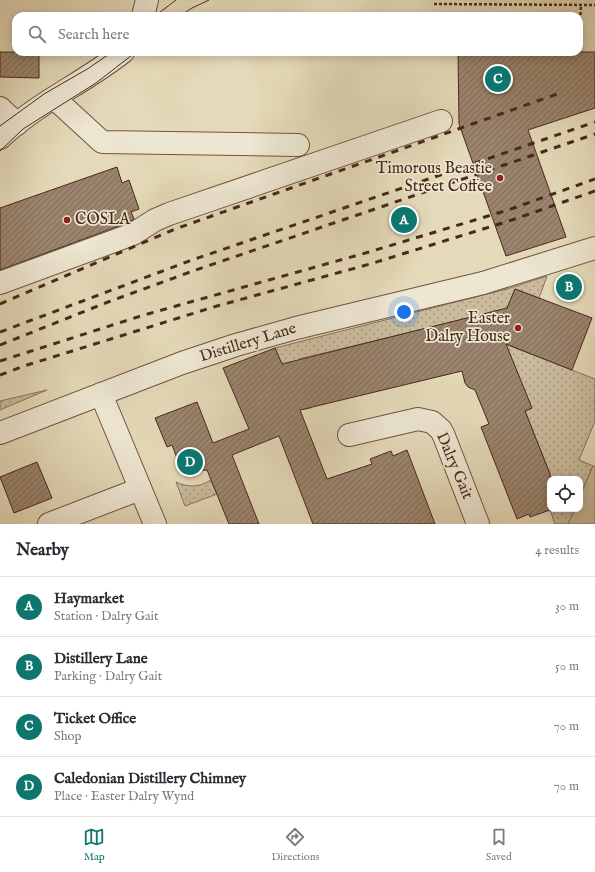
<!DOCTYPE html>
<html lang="en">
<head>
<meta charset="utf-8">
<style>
	:root { --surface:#fff; --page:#f2f2f3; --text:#2b2b33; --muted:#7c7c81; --line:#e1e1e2; --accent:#0f766e }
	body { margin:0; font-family:"IM FELL English",serif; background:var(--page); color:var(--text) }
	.controls { position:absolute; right:12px; bottom:12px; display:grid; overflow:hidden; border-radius:8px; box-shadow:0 2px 10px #0003 }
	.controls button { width:36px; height:36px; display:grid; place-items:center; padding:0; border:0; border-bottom:1px solid var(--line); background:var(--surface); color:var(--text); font:20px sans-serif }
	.you { position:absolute; left:404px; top:312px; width:14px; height:14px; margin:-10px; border:3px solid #fff; border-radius:50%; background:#1a73e8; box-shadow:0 0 0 6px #1a73e833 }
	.badge { display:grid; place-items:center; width:26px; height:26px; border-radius:50%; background:var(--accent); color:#fff; font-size:13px; font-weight:700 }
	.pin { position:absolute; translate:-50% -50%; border:2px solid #fff; box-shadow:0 1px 4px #0006 }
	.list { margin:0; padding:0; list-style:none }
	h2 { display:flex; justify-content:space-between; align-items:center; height:52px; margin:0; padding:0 16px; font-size:17px }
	h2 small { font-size:13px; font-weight:400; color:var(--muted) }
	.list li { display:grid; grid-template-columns:26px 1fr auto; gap:12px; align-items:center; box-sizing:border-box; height:60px; padding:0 16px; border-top:1px solid var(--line) }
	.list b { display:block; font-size:15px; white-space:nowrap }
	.list p { margin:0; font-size:13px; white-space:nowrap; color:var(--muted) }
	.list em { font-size:13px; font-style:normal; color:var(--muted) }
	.icon { flex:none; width:22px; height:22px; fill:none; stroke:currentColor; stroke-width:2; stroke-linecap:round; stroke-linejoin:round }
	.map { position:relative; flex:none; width:595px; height:524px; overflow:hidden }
	.search { position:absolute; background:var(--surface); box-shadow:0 2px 10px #0003; left:12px; right:12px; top:12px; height:44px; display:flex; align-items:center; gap:10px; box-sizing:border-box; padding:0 14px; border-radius:12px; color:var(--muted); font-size:15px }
	.sheet { height:292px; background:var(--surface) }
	nav { display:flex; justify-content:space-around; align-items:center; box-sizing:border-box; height:56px; border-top:1px solid var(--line); background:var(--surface); font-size:11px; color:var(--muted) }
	nav a { display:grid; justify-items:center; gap:2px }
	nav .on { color:var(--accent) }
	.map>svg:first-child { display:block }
	.grass { fill:url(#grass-dots); stroke:#8a725c }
	.garden { fill:#cabb9d; stroke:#8a725c }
	.building { fill:url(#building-hatch); stroke:#49281b }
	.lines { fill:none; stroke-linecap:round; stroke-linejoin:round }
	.minor-casing { stroke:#705442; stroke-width:24 }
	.path { stroke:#49281b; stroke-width:2.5; stroke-dasharray:3 2; stroke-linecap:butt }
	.minor { stroke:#ede6d1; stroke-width:22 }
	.tram { stroke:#49281b; stroke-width:1 }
	.rail { stroke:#49281b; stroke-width:3; stroke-dasharray:7 7; stroke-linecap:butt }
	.poi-dot { fill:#8f2418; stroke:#ede6d1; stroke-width:1.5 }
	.labels { text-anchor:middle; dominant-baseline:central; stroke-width:3.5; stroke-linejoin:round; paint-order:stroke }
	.poi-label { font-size:16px; fill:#49281b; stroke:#ede6d1; text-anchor:end }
	.street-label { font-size:16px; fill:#49281b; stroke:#ede6d1 }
</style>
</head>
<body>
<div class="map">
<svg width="595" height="524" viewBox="0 0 595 524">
	<defs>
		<pattern id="grass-dots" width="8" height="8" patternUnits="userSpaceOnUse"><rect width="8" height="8" fill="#cabb9d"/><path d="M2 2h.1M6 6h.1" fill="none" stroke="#a6987f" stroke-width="1.8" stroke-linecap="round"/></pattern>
		<pattern id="building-hatch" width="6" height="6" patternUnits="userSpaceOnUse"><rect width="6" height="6" fill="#9a846d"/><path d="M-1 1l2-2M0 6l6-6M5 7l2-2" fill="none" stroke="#806c59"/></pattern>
	</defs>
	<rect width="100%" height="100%" fill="#e4d9b8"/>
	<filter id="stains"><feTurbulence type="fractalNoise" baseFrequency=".005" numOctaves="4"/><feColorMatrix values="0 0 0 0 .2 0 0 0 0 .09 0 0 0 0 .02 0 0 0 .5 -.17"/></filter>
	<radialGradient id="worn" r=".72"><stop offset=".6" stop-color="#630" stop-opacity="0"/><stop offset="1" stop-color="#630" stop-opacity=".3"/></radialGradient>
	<!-- grass -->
	<g class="grass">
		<polygon points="547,276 539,298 515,289 495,340 595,379 595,421 579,460 593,466 580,496 580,479 552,479 525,411 531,408 481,315 299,359 311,408 300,410 275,348 507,289"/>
		<polygon points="47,390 0,410 0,401"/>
		<path d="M211 480 217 494 185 506 176 482C188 488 200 487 211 480Z"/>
		<polygon points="549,507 550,509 575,509 568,524 555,524"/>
	</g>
	<!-- garden -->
	<polygon class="garden" points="593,466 595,466 595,524 568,524 575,509 580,509 580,496"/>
	<!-- building -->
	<g class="building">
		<polygon points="0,52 39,52 39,78 0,77"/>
		<polygon points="458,52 595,52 595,108 528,130 566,237 506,256 459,124"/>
		<polygon points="117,167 122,183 129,180 139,209 131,212 134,219 127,223 0,270 0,208"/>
		<polygon points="515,289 592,318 572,370 506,344 532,408 525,411 550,474 550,510 530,517 529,514 517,519 481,427 489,424 475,390 468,387 465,383 462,371 300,410 327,479 372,464 370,459 391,451 393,456 407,450 435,524 313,524 279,436 232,455 259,524 229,524 207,470 186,471 180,466 172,445 167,447 155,418 197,402 213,443 249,429 223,368 275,348 282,364 507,308"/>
		<polygon points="37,462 52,498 14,513 0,477"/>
	</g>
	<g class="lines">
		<defs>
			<g id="minor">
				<polyline points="143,16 147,0"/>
				<polyline points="54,98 102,142 298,145"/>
				<polyline points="0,108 17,124"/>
				<path d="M0 138C37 103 84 83 123 52"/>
				<polyline points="0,283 133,234 155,220 169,214 441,121"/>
				<polyline points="101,394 155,524"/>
				<polyline points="0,433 182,363 236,345 296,328 483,283 595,248"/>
				<polyline points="349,435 418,419 432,422 441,430 444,436 478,524"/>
				<polyline points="49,524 140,489"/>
			</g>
		</defs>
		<!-- minor casing -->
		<use href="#minor" class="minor-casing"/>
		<!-- path -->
		<g class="path">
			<polyline points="434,4 595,5"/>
			<polyline points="580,25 581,5"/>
		</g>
		<!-- minor -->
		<use href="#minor" class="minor"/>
		<!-- tram -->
		<g class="tram">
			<polyline points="155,16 176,0"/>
			<polyline points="180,16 192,8 209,0"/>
			<polyline points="0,126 44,94 89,68 112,52"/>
			<polyline points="0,151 23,129 96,83 136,52"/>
		</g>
		<!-- rail -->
		<g class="rail">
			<polyline points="0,304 175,229 563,92"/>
			<polyline points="0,332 192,260 595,122"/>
			<polyline points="0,345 108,302 193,271 595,134"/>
			<polyline points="0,361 144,315 369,252 508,210 595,179"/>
			<polyline points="0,375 24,366 217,306 370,264 512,220 595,191"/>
		</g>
	</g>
	<!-- markers -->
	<g class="poi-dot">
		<circle cx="500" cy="178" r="4"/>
		<circle cx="67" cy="220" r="4"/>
		<circle cx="518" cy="328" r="4"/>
	</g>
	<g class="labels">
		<!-- poi labels -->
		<g class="poi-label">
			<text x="492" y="169">Timorous Beastie<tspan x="492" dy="18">Street Coffee</tspan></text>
			<text x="75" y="220" text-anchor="start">COSLA</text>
			<text x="510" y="319">Easter<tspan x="510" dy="18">Dalry House</tspan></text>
		</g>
		<!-- street labels -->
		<g class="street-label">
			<text transform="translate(248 343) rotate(-17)">Distillery Lane</text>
			<text transform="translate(454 466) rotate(67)">Dalry Gait</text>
		</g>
	</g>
	<rect width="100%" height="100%" filter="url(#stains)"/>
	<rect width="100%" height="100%" fill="url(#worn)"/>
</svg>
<div class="controls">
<button><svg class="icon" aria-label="locate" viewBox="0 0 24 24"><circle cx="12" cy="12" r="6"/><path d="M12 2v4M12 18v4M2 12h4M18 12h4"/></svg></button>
</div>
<div class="you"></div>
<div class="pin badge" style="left:404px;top:220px">A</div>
<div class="pin badge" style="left:569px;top:287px">B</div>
<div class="pin badge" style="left:498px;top:79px">C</div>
<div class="pin badge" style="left:190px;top:462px">D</div>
<div class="search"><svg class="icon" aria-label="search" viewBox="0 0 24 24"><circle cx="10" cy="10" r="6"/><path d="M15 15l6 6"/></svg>Search here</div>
</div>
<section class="sheet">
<h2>Nearby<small>4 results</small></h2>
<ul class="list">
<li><span class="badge">A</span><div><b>Haymarket</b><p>Station · Dalry Gait</p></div><em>30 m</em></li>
<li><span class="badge">B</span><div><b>Distillery Lane</b><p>Parking · Dalry Gait</p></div><em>50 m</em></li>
<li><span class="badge">C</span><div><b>Ticket Office</b><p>Shop</p></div><em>70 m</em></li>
<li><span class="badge">D</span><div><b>Caledonian Distillery Chimney</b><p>Place · Easter Dalry Wynd</p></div><em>70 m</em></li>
</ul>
</section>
<nav>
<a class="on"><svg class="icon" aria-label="map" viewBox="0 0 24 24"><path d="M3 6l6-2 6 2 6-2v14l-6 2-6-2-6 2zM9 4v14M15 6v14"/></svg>Map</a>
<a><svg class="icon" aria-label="directions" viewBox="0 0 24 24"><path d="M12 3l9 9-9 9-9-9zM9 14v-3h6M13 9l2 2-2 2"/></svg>Directions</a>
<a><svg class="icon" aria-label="saved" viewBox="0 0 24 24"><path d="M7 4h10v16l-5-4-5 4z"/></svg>Saved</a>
</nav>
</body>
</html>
